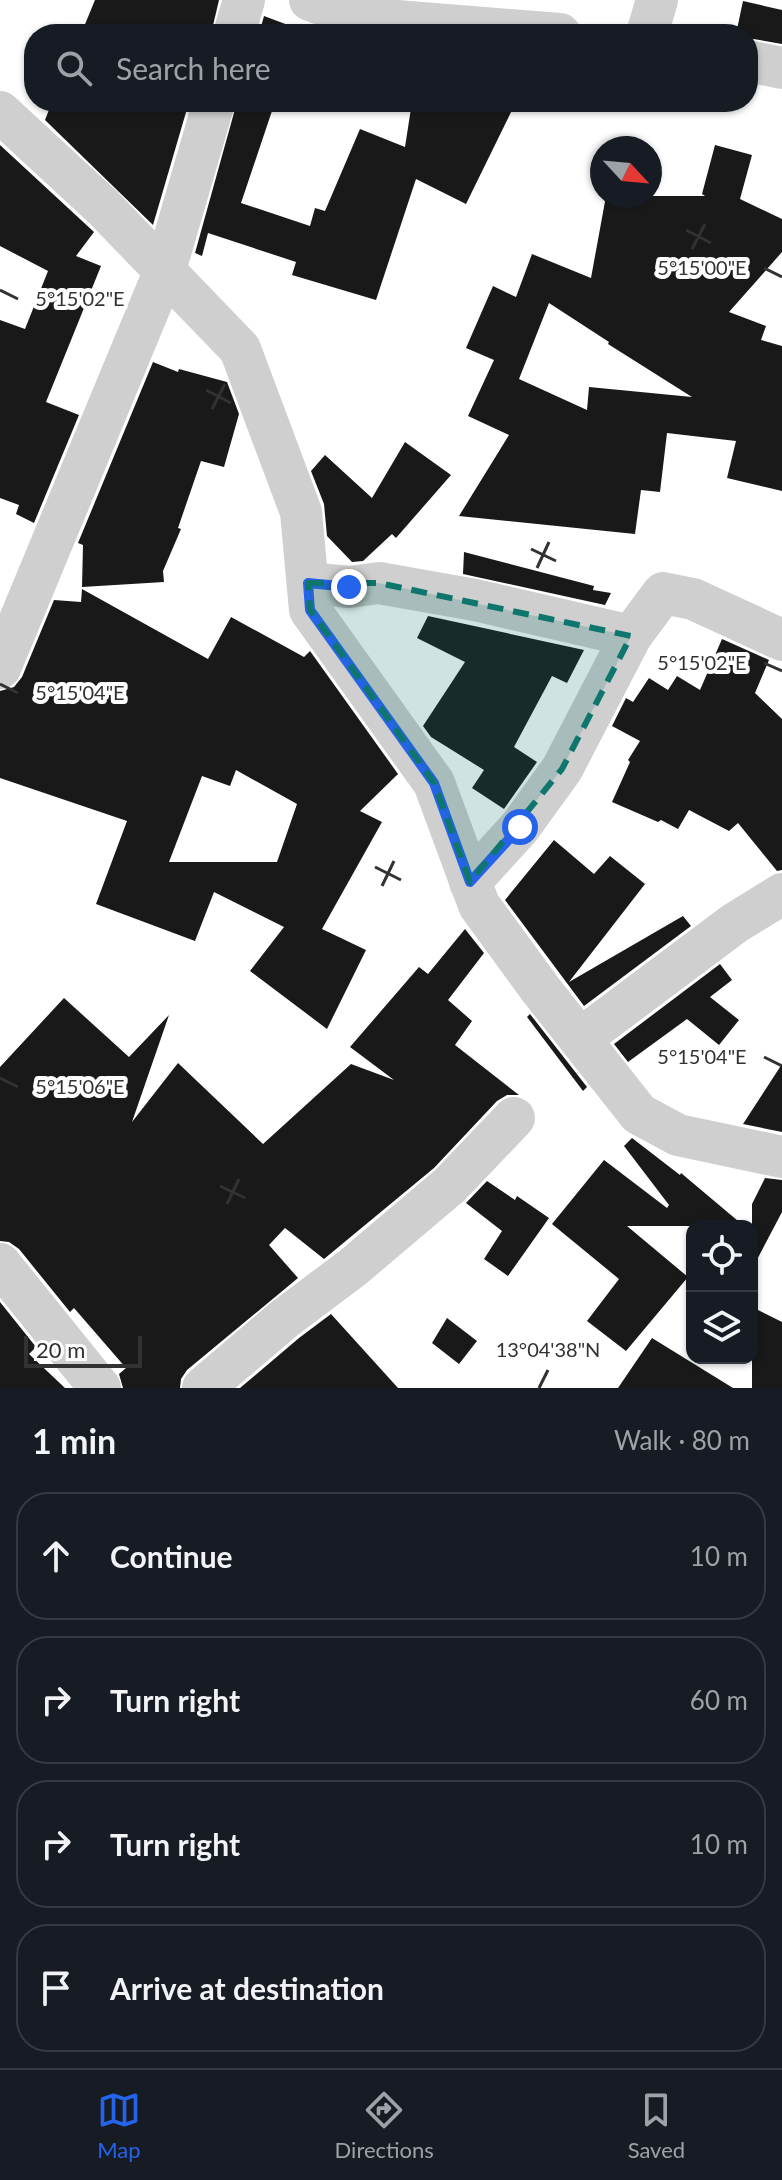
<!DOCTYPE html>
<html lang="en">
<head>
<meta charset="utf-8">
<style>
	:root { --surface:#171b24; --page:#242831; --text:#f1f3f6; --muted:#9ea1a6; --line:#363941; --accent:#2563eb }
	body { margin:0; font-family:Lato,sans-serif; background:var(--page); color:var(--text) }
	.controls { position:absolute; right:24px; bottom:24px; display:grid; overflow:hidden; border-radius:16px; box-shadow:0 2px 6px #0004 }
	.controls button { width:72px; height:72px; display:grid; place-items:center; padding:0; border:0; border-bottom:2px solid var(--line); background:var(--surface); color:var(--text); font:40px sans-serif }
	.compass { position:absolute; left:590px; top:136px; width:72px; height:72px; border-radius:50%; background:var(--surface); box-shadow:0 2px 6px #0004; rotate:116deg }
	.scale { position:absolute; left:24px; bottom:20px; width:118px; box-sizing:border-box; padding-left:8px; border:4px solid #323232; border-top:0; font-size:22px; line-height:28px; white-space:nowrap; color:#323232; -webkit-text-stroke:6px #fff; paint-order:stroke }
	.stop { position:absolute; width:24px; height:24px; margin:-18px; border:6px solid #2563eb; border-radius:50%; background:#fff }
	.stop.end { background:#2563eb; border-color:#fff; box-shadow:0 2px 8px #0008 }
	.list { margin:0; padding:0; list-style:none }
	h2 { display:flex; justify-content:space-between; align-items:center; height:104px; margin:0; padding:0 32px; font-size:34px }
	h2 small { font-size:26px; font-weight:400; color:var(--muted) }
	.list li { display:grid; grid-template-columns:52px 1fr auto; gap:24px; align-items:center; box-sizing:border-box; height:128px; margin:0 16px 16px; padding:0 16px; border:2px solid var(--line); border-radius:32px }
	.list b { display:block; font-size:30px; white-space:nowrap }
	.list em { font-size:26px; font-style:normal; color:var(--muted) }
	.icon { flex:none; width:44px; height:44px; fill:none; stroke:currentColor; stroke-width:2; stroke-linecap:round; stroke-linejoin:round }
	.map { position:relative; flex:none; width:782px; height:1388px; overflow:hidden }
	.search { position:absolute; background:var(--surface); box-shadow:0 2px 6px #0004; left:24px; right:24px; top:24px; height:88px; display:flex; align-items:center; gap:20px; box-sizing:border-box; padding:0 28px; border-radius:32px; color:var(--muted); font-size:30px }
	.sheet { height:680px; background:var(--surface) }
	nav { display:flex; justify-content:space-around; align-items:center; box-sizing:border-box; height:112px; border-top:2px solid var(--line); background:var(--surface); font-size:22px; color:var(--muted) }
	nav a { display:grid; justify-items:center; gap:4px }
	nav .on { color:var(--accent) }
	.map>svg:first-child { display:block }
	.building { fill:#191919; fill-rule:evenodd }
	.lines { fill:none; stroke-linecap:round; stroke-linejoin:round }
	.street { stroke:#cfcfcf; stroke-width:42 }
	.route { stroke:#2563eb; stroke-width:10 }
	.marked { fill:#0f766e; fill-opacity:0.2; stroke:#0f766e; stroke-width:6; stroke-dasharray:16 10; stroke-linejoin:round }
	.ticks { fill:none; stroke:#323232; stroke-width:3 }
	.ticks-label { font-size:20px; text-anchor:middle; fill:#323232; stroke:#fff; stroke-width:8; stroke-linejoin:round; paint-order:stroke }
</style>
</head>
<body>
<div class="map">
<svg width="782" height="1388" viewBox="0 0 782 1388">
	<rect width="100%" height="100%" fill="#fff"/>
	<!-- building -->
	<g class="building">
		<polygon points="95,0 219,0 211,34 81,34"/>
		<polygon points="743,1 782,10 782,44 748,38 748,34 736,34"/>
		<polygon points="264,16 304,31 304,34 259,34"/>
		<polygon points="52,102 189,102 153,225 45,120"/>
		<polygon points="237,102 275,102 241,203 310,226 315,208 325,211 360,129 405,147 412,102 516,102 466,204 416,179 376,300 292,275 296,262 208,233 202,256 195,253"/>
		<polygon points="0,145 94,232 76,256 101,266 46,402 79,415 34,523 16,514 19,505 0,498 0,320 25,329 48,271 0,246"/>
		<path d="M715 145 752 155 740 199 782 219V252L729 312 766 326 761 340 782 346V491L727 478 736 441 667 433 660 492 641 490 635 534 459 516 509 435 468 416 494 360 466 348 493 286 516 297 532 254 591 278 606 196H705L702 194ZM549 303 609 342 608 344 692 397 589 387 587 410 519 379Z"/>
		<polygon points="153,362 178,372 179,369 227,382 239,414 224,467 201,461 178,528 181,529 163,571 164,582 82,587 83,545 78,543"/>
		<polygon points="405,442 451,475 396,538 392,534 363,561 352,562 327,536 324,504 311,471 325,455 372,498"/>
		<polygon points="464,552 594,586 593,590 611,593 605,605 463,574"/>
		<path d="M82 589 208 659 231 617 304 657 310 651 398 774 360 811 382 822 322 929 366 950 327 1029 250 971 284 927 214 892 195 941 96 904 127 821 0 778V691L14 687 22 677 54 600 81 602ZM236 770 297 804 277 862H169L202 776 230 786Z"/>
		<polygon points="428,616 584,650 567,683 552,676 514,747 537,762 504,809 472,788 484,770 431,737 423,726 465,662 417,638"/>
		<polygon points="722,639 769,660 755,693 782,719 782,870 777,871 738,823 729,831 689,810 678,829 661,820 658,822 612,802 630,762 628,760 640,741 612,726 626,698 633,702 649,678 668,690 677,676 700,690"/>
		<polygon points="554,840 594,874 610,856 645,884 569,982 683,916 691,926 584,1006 505,900"/>
		<polygon points="465,929 484,953 448,1000 472,1021 455,1045 519,1095 507,1095 497,1101 434,1168 324,1259 285,1228 269,1245 298,1278 187,1370 181,1379 180,1388 123,1388 119,1374 126,1368 74,1308 70,1312 19,1249 9,1242 0,1241 0,1067 64,998 129,1057 169,1015 132,1122 178,1063 263,1144 351,1064 394,1080 350,1047 419,967 428,974"/>
		<polygon points="720,964 732,980 710,997 739,1020 719,1045 687,1019 628,1062 614,1044"/>
		<polygon points="530,1014 587,1087 583,1091 527,1017"/>
		<polygon points="782,1064 782,1132 743,1124"/>
		<polygon points="632,1138 680,1175 681,1173 744,1226 627,1226 688,1277 626,1351 587,1321 619,1279 552,1224 604,1160 667,1208 669,1205 624,1146"/>
		<polygon points="765,1178 782,1180 782,1212 752,1269 752,1204"/>
		<polygon points="487,1181 515,1200 517,1196 549,1218 508,1276 484,1259 502,1231 466,1203"/>
		<polygon points="0,1302 36,1347 29,1354 65,1388 0,1388"/>
		<polygon points="752,1307 782,1322 782,1388 752,1388"/>
		<polygon points="331,1314 398,1388 240,1388 299,1338"/>
		<polygon points="447,1318 477,1341 459,1364 432,1343"/>
		<polygon points="652,1338 733,1388 618,1388"/>
	</g>
	<g class="lines">
		<!-- street -->
		<g class="street">
			<polyline points="310,0 360,18 560,34"/>
			<polyline points="234,34 244,0"/>
			<polyline points="647,34 657,0"/>
			<polyline points="748,61 782,68"/>
			<polyline points="0,112 103,207 240,349 301,512 310,610 434,783 479,905 541,990 639,1114 678,1135 782,1157"/>
			<polyline points="308,583 349,587 379,583 475,600 631,636 663,593 693,599 782,640"/>
			<polyline points="0,668 165,270 214,102"/>
			<polyline points="470,882 520,827 562,769 631,636"/>
			<polyline points="580,1039 735,923 782,894"/>
			<polyline points="0,1264 100,1388"/>
			<polyline points="203,1388 284,1319 352,1268 450,1185 514,1118"/>
		</g>
	</g>
	<g class="lines">
		<!-- route -->
		<polyline class="route" points="349,587 308,583 310,610 434,783 470,882 520,827"/>
	</g>
	<!-- marked area -->
	<path class="marked" d="M308 583H379L631 636 562 769 470 882 434 783 310 610Z"/>
	<!-- ticks -->
	<path class="ticks" d="M686 230 711 243M692 249 705 224M764 268 782 277M0 290 18 299M206 390 231 403M212 409 225 384M531 549 556 561M537 568 549 542M764 663 782 671M0 684 18 693M375 867 401 880M382 886 394 861M764 1057 782 1066M0 1078 18 1087M220 1186 245 1198M227 1204 239 1179M539 1388 548 1370"/>
	<g class="ticks-label">
		<text x="702" y="275">5°15'00"E</text>
		<text x="80" y="306">5°15'02"E</text>
		<text x="702" y="670">5°15'02"E</text>
		<text x="80" y="700">5°15'04"E</text>
		<text x="702" y="1064">5°15'04"E</text>
		<text x="80" y="1094">5°15'06"E</text>
		<text x="548" y="1357">13°04'38"N</text>
	</g>
</svg>
<div class="controls">
<button><svg class="icon" aria-label="locate" viewBox="0 0 24 24"><circle cx="12" cy="12" r="6"/><path d="M12 2v4M12 18v4M2 12h4M18 12h4"/></svg></button>
<button><svg class="icon" aria-label="layers" viewBox="0 0 24 24"><path d="M12 4l9 5-9 5-9-5zM3 14l9 5 9-5"/></svg></button>
</div>
<svg class="compass" viewBox="-18 -18 36 36"><path d="M0-13l5 13h-10z" fill="#e53935"/><path d="M0 13l5-13h-10z" fill="#9ea1a6"/></svg>
<div class="scale">20 m</div>
<div class="stop" style="left:520px;top:827px"></div>
<div class="stop end" style="left:349px;top:587px"></div>
<div class="search"><svg class="icon" aria-label="search" viewBox="0 0 24 24"><circle cx="10" cy="10" r="6"/><path d="M15 15l6 6"/></svg>Search here</div>
</div>
<section class="sheet">
<h2>1 min<small>Walk · 80 m</small></h2>
<ul class="list">
<li><svg class="icon" aria-label="ahead" viewBox="0 0 24 24"><path d="M12 20V5M6 11l6-6 6 6"/></svg><div><b>Continue</b></div><em>10 m</em></li>
<li><svg class="icon" aria-label="right" viewBox="0 0 24 24"><path d="M7 20v-9h11M14 6l5 5-5 5"/></svg><div><b>Turn right</b></div><em>60 m</em></li>
<li><svg class="icon" aria-label="right" viewBox="0 0 24 24"><path d="M7 20v-9h11M14 6l5 5-5 5"/></svg><div><b>Turn right</b></div><em>10 m</em></li>
<li><svg class="icon" aria-label="arrive" viewBox="0 0 24 24"><path d="M6 21V4h12l-3 4 3 4H6"/></svg><div><b>Arrive at destination</b></div></li>
</ul>
</section>
<nav>
<a class="on"><svg class="icon" aria-label="map" viewBox="0 0 24 24"><path d="M3 6l6-2 6 2 6-2v14l-6 2-6-2-6 2zM9 4v14M15 6v14"/></svg>Map</a>
<a><svg class="icon" aria-label="directions" viewBox="0 0 24 24"><path d="M12 3l9 9-9 9-9-9zM9 14v-3h6M13 9l2 2-2 2"/></svg>Directions</a>
<a><svg class="icon" aria-label="saved" viewBox="0 0 24 24"><path d="M7 4h10v16l-5-4-5 4z"/></svg>Saved</a>
</nav>
</body>
</html>
